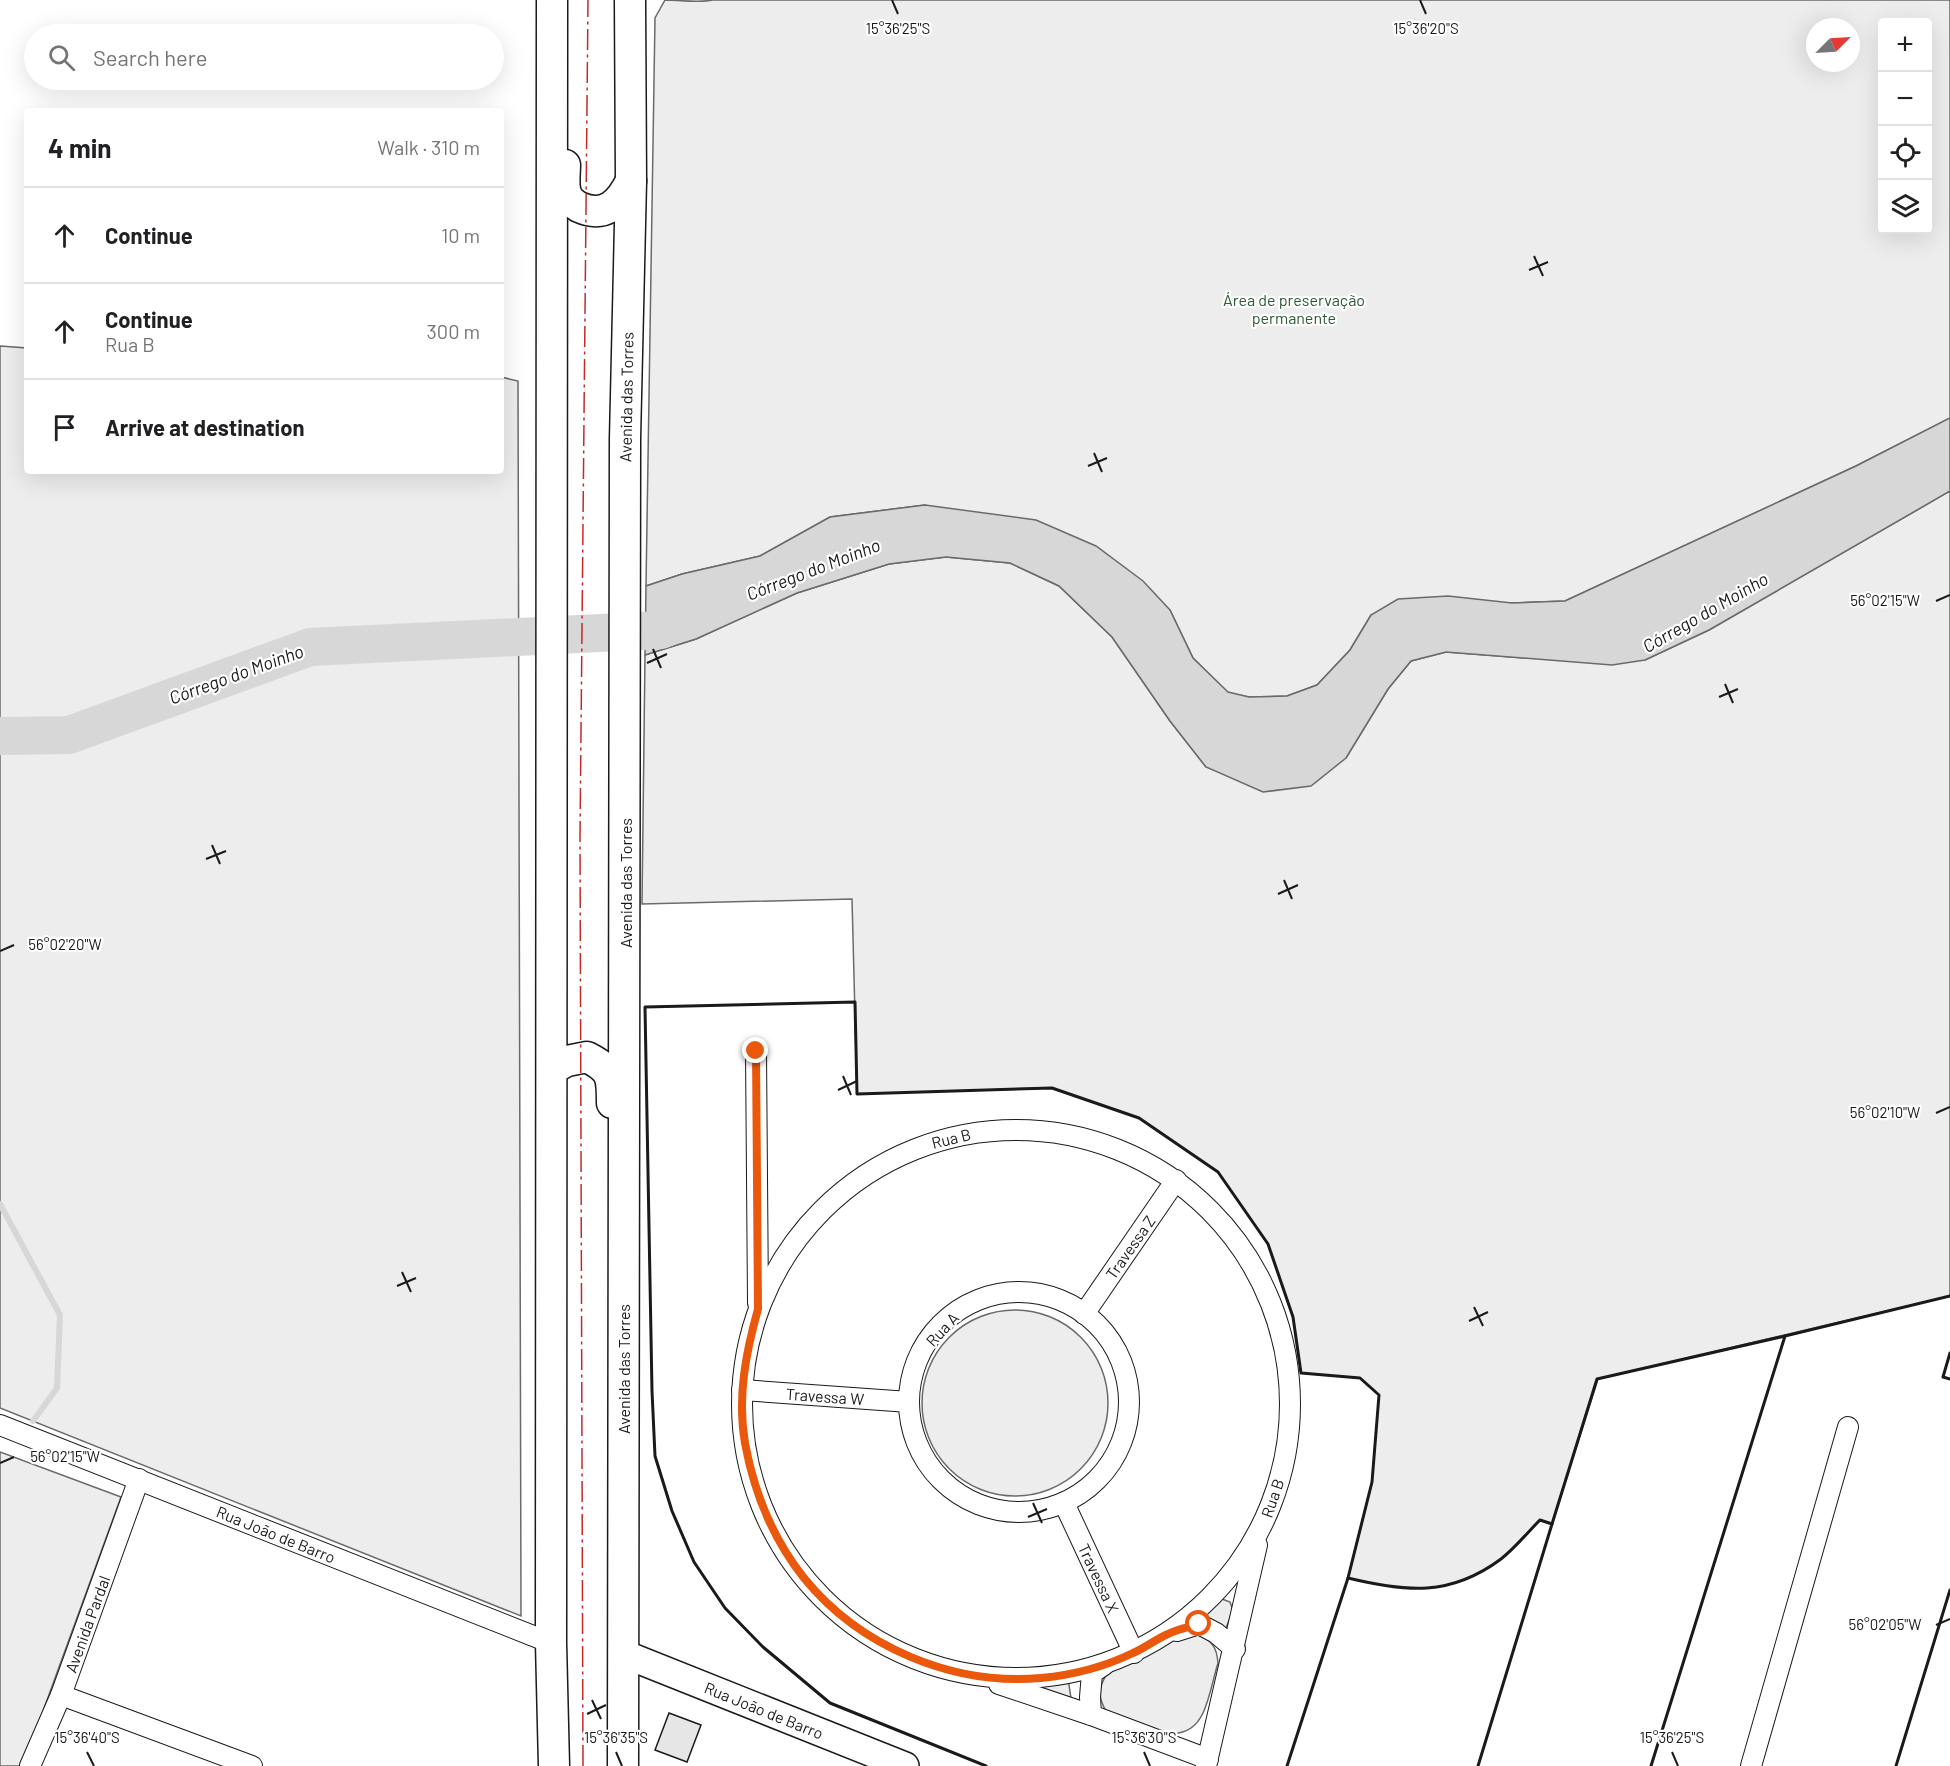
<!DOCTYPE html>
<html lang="en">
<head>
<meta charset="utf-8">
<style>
	:root { --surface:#fff; --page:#f2f2f2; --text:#202124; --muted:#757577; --line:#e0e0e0 }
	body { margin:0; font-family:Barlow,sans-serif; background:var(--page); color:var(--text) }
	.controls { position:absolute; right:18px; top:18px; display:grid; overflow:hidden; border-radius:6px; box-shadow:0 6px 24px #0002 }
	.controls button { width:54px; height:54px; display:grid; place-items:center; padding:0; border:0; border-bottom:2px solid var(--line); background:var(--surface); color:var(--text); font:30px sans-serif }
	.compass { position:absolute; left:1806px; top:18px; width:54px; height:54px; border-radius:50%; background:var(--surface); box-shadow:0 6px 24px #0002; rotate:66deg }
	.stop { position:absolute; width:18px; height:18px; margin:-14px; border:4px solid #ea580c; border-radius:50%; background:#fff }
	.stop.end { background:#ea580c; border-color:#fff; box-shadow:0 2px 6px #0008 }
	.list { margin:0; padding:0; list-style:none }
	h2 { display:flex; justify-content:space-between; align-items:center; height:78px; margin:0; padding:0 24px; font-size:26px }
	h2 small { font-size:20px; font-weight:400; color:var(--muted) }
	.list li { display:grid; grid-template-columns:39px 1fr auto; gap:18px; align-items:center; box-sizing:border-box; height:96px; padding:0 24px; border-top:2px solid var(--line) }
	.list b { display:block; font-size:22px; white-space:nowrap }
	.list p { margin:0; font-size:20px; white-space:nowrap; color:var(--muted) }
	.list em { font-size:20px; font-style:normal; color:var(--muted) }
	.icon { flex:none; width:33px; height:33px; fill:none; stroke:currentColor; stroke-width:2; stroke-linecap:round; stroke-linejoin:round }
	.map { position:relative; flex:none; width:1950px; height:1766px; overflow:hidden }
	.search { position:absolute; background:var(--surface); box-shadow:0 6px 24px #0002; left:24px; top:24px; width:480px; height:66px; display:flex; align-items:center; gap:15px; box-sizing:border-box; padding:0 21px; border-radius:33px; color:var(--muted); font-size:22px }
	.panel { position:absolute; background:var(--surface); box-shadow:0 6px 24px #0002; left:24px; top:108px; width:480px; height:366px; border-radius:6px }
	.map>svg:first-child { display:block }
	.green { fill:#ededed; stroke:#6a6a6a; stroke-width:1.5; fill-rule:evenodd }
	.water { fill:#d7d7d7; stroke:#6a6a6a; stroke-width:1.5 }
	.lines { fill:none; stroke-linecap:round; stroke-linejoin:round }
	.stream { stroke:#d7d7d7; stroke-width:6 }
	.river { stroke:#d7d7d7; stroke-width:38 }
	.building { fill:#e6e6e6; stroke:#1a1a1a; stroke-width:1.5 }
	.street-casing { stroke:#1a1a1a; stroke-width:22 }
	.secondary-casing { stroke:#1a1a1a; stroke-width:30 }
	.primary-casing { stroke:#1a1a1a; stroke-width:33 }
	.street { stroke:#fff; stroke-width:20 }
	.secondary { stroke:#fff; stroke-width:27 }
	.primary { stroke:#fff; stroke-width:30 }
	.wall { stroke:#1a1a1a; stroke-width:3 }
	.power { stroke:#c62828; stroke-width:1.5; stroke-dasharray:21 4.5 3 4.5; stroke-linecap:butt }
	.route { stroke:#ea580c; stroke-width:8 }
	.ticks { fill:none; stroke:#1a1a1a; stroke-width:2 }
	.labels { text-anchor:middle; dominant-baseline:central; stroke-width:4.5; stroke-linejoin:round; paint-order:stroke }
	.park-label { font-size:16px; fill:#2b5a34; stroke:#fff }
	.street-label { font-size:16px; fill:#1a1a1a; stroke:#fff }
	.water-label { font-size:18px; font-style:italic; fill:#1a1a1a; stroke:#fff }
	.ticks-label { font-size:15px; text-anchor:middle; fill:#1a1a1a; stroke:#fff; stroke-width:4.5; stroke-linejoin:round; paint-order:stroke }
</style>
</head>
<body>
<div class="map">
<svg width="1950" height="1766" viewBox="0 0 1950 1766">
	<rect width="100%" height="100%" fill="#fff"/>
	<!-- green -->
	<g class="green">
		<path d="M665 0C681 0 698 3 713 0H1950V418L1856 466 1565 601 1512 603 1371 615 1350 650 1317 685 1287 696 1249 697 1228 693 1193 658 1170 610 925 505 830 517 760 556 682 574 646 586 655 18ZM1882 22H1928V230H1882ZM1815 27H1851V63H1815Z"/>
		<polygon points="0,346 27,348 27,471 501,471 501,377 518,381 521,1616 0,1408"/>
		<path d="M1950 491V1296L1598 1379 1552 1524 1539 1520C1527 1533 1515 1549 1501 1559 1450 1597 1406 1592 1348 1578L1372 1482 1379 1395 1360 1378 1301 1373 1293 1317 1268 1244 1218 1172 1139 1118 1052 1088 857 1094 852 899 642 904 645 655 696 639 797 593 889 564 946 557 1010 563 1059 586 1112 637 1170 721 1206 767 1346 758 1388 689 1411 661 1446 652 1525 658 1645 660 1709 630Z"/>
		<circle cx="1015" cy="1403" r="93"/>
		<polygon points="0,1452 121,1497 23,1766 0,1766"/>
		<polygon points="1222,1599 1230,1602 1233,1610 1226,1628 1223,1628 1204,1616 1216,1601"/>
		<path d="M1196 1634C1211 1639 1217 1647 1218 1663 1213 1679 1210 1698 1203 1713 1184 1754 1135 1723 1106 1711 1098 1698 1098 1687 1107 1674L1179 1636Z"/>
		<polygon points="1069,1675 1069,1685 1072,1705 1027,1683"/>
	</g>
	<!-- water -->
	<polygon class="water" points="1950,418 1950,491 1709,630 1645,660 1612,665 1446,652 1411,661 1388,689 1346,758 1311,786 1263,792 1206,767 1170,721 1112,637 1059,586 1010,563 946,557 889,564 797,593 696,639 645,655 646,586 682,574 760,556 830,517 925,505 1036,520 1096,546 1143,581 1170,610 1193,658 1228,692 1249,697 1287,696 1317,685 1350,650 1371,615 1398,599 1448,596 1512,603 1565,601 1856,466"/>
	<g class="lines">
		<!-- stream -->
		<polyline class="stream" points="0,1204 60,1315 57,1388 33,1421"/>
		<!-- river -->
		<polyline class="river" points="0,736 69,735 310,647 661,630 695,616"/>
	</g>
	<!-- building -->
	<polygon class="building" points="669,1713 701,1725 687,1762 655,1750"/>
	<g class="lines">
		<defs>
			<g id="street">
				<polyline points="756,1051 758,1303"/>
				<circle cx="1016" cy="1404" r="274"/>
				<circle cx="1019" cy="1402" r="110"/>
				<polyline points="1084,1314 1176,1180"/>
				<polyline points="742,1390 909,1402"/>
				<polyline points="0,1425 551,1643"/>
				<polyline points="1064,1503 1134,1653"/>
				<polyline points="1177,1631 1199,1624 1216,1633 1235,1649"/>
				<polyline points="999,1684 1091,1715 1208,1759"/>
				<polyline points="61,1695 252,1766"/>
				<polyline points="1091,1715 1090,1697 1092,1673 1104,1665"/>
				<polyline points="30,1766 61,1695 139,1479"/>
				<polyline points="1206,1766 1257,1545"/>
				<polyline points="1751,1766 1848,1427"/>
			</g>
			<polyline id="secondary" points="624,1654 905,1766"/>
			<g id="primary">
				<polyline points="552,0 551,1643 554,1766"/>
				<path d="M565 165C565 173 563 185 566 193 568 200 574 204 579 207 605 219 620 203 631 181"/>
				<path d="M552 1069 567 1061 587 1057C612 1070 612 1076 612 1103"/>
				<polyline points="623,1766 625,439 631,181 630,0"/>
			</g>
		</defs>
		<!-- street casing -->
		<use href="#street" class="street-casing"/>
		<!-- secondary casing -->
		<use href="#secondary" class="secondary-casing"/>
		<!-- primary casing -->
		<use href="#primary" class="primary-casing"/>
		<!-- street -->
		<use href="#street" class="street"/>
		<!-- secondary -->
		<use href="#secondary" class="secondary"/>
		<!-- primary -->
		<use href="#primary" class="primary"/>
		<!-- wall -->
		<g class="wall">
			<polyline points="1785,1336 1950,1296"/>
			<polyline points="1950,1353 1943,1377 1950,1379"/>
			<polyline points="1552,1524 1597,1379 1785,1336 1651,1766"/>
			<path d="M1348 1578C1406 1592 1450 1597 1501 1559 1515 1548 1527 1533 1540 1520L1552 1524 1478 1766"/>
			<polyline points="986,1766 830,1703 763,1647 725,1608 694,1562 672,1511 655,1456 652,1391 645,1007 855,1002 857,1094 1052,1088 1139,1118 1218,1172 1268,1244 1293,1317 1301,1373 1360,1378 1379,1395 1372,1482 1348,1578 1287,1766"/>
			<polyline points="1896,1766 1950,1590"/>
		</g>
		<!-- power -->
		<polyline class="power" points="583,1766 580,837 588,0"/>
	</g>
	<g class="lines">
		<!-- route -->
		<path class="route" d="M756 1051 758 1309C746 1352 737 1397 745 1443 754 1492 773 1539 804 1578 860 1647 953 1686 1041 1678 1073 1675 1104 1667 1133 1653 1145 1648 1156 1639 1168 1634 1178 1629 1189 1627 1199 1624"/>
	</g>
	<!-- ticks -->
	<path class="ticks" d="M892 0 898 14M1420 0 1426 14M1534 256 1543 276M1529 270 1548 262M1094 453 1102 472M1088 466 1107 458M1936 601 1950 595M653 649 661 668M647 663 667 654M1725 684 1733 703M1719 697 1738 689M212 845 220 864M206 859 226 851M1284 880 1292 899M1278 894 1298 885M0 951 14 945M843 1076 851 1095M838 1090 857 1081M1936 1113 1950 1107M402 1272 411 1292M397 1286 416 1278M1474 1307 1483 1326M1469 1321 1488 1312M0 1463 14 1457M1033 1503 1042 1523M1028 1517 1047 1509M1936 1625 1950 1619M592 1700 601 1719M587 1714 606 1705M87 1752 94 1766M616 1752 622 1766M1144 1752 1150 1766M1672 1752 1678 1766"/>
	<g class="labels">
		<!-- park labels -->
		<g class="park-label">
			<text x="1294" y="299">Área de preservação<tspan x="1294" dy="18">permanente</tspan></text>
		</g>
		<!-- street labels -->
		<g class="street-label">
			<text transform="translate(626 397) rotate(-89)">Avenida das Torres</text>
			<text transform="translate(625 883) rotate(-90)">Avenida das Torres</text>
			<text transform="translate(951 1138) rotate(-14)">Rua B</text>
			<text transform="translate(1130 1247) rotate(-55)">Travessa Z</text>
			<text transform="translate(942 1329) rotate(-47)">Rua A</text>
			<text transform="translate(623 1369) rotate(-90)">Avenida das Torres</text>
			<text transform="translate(825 1396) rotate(4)">Travessa W</text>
			<text transform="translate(1272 1498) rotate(-71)">Rua B</text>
			<text transform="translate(276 1534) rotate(22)">Rua João de Barro</text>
			<text transform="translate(1099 1578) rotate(65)">Travessa X</text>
			<text transform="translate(87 1624) rotate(-70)">Avenida Pardal</text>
			<text transform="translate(764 1710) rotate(22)">Rua João de Barro</text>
		</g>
		<!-- water labels -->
		<g class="water-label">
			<text transform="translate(813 569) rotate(-21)">Córrego do Moinho</text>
			<text transform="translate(1705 612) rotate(-30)">Córrego do Moinho</text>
			<text transform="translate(236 674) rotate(-20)">Córrego do Moinho</text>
		</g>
	</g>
	<g class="ticks-label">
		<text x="898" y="34">15°36'25"S</text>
		<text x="1426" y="34">15°36'20"S</text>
		<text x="1885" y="606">56°02'15"W</text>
		<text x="65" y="950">56°02'20"W</text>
		<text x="1885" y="1118">56°02'10"W</text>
		<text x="65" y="1462">56°02'15"W</text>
		<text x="1885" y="1630">56°02'05"W</text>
		<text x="87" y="1743">15°36'40"S</text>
		<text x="616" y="1743">15°36'35"S</text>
		<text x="1144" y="1743">15°36'30"S</text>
		<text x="1672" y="1743">15°36'25"S</text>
	</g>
</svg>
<div class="controls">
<button>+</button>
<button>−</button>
<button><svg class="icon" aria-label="locate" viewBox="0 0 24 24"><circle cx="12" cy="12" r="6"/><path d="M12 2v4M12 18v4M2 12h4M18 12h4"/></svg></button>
<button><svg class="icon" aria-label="layers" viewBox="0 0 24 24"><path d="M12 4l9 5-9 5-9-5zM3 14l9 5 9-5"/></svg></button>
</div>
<svg class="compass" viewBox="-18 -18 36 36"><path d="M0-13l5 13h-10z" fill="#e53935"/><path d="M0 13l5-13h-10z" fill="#757577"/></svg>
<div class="stop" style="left:1199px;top:1624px"></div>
<div class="stop end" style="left:756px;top:1051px"></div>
<div class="search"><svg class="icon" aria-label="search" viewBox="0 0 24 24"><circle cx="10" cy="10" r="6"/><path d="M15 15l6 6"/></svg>Search here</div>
<section class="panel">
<h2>4 min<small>Walk · 310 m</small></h2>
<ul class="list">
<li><svg class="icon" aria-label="ahead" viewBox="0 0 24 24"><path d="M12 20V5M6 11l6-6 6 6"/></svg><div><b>Continue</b></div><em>10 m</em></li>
<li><svg class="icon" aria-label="ahead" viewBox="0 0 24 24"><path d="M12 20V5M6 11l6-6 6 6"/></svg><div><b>Continue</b><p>Rua B</p></div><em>300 m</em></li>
<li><svg class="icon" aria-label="arrive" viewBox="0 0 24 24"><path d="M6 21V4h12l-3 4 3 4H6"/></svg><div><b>Arrive at destination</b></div></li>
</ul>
</section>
</div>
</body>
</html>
